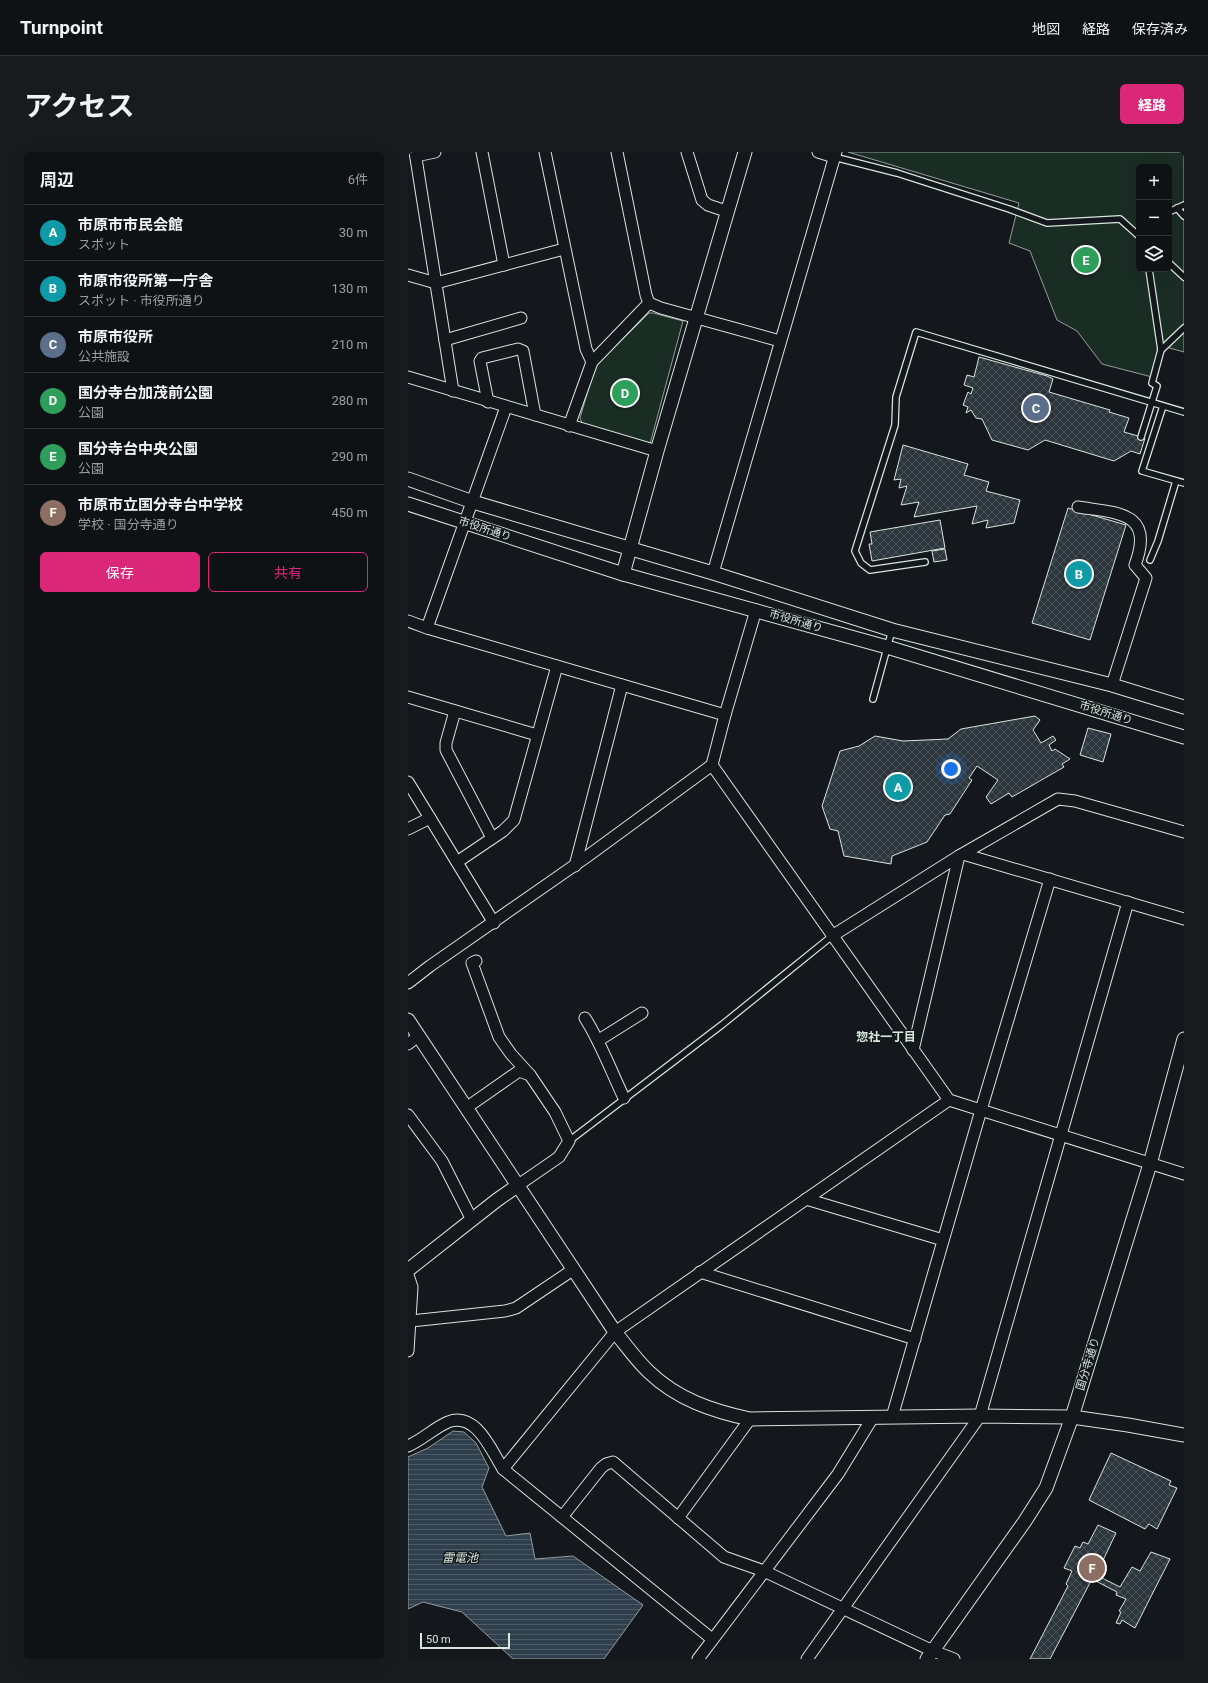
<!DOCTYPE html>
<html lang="ja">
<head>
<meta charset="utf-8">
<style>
	:root { --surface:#0f1215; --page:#181b1e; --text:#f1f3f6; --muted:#9b9ea0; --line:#2f3234; --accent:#db2777 }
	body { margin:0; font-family:Roboto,"Noto Sans JP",sans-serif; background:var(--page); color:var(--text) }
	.controls { position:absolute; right:12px; top:12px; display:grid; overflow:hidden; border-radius:6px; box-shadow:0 4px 16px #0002 }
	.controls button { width:36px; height:36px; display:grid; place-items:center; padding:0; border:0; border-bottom:1px solid var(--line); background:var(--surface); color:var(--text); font:20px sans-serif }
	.scale { position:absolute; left:12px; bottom:10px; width:90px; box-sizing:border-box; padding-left:4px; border:2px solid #d8e6dc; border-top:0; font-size:11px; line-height:14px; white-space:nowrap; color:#d8e6dc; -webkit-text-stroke:3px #14181c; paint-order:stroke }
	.you { position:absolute; left:543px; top:617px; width:14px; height:14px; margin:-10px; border:3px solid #fff; border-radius:50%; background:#1a73e8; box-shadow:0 0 0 6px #1a73e833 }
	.badge { display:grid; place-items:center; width:26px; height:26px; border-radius:50%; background:var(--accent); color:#fff; font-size:13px; font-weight:700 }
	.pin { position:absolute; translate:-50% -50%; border:2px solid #fff; box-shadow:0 1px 4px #0006 }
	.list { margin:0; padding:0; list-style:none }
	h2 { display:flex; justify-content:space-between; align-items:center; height:52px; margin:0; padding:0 16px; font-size:17px }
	h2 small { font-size:13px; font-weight:400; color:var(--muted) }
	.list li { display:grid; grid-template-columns:26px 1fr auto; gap:12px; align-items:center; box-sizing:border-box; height:56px; padding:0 16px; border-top:1px solid var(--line) }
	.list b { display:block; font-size:15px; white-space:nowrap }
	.list p { margin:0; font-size:13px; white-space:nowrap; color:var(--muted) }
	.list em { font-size:13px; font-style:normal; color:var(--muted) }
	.actions { display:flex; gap:8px; padding:12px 16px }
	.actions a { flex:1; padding:9px 0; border:1px solid var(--accent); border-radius:6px; text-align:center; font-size:14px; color:var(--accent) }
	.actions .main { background:var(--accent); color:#fff }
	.icon { flex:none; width:22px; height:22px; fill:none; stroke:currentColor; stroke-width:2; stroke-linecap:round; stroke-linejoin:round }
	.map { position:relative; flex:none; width:776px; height:1507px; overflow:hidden; border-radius:6px }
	header { display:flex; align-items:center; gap:24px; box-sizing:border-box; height:56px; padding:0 20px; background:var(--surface); border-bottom:1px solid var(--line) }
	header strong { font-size:19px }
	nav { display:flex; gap:22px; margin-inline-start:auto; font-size:14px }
	.intro { display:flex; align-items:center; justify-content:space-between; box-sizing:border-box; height:96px; padding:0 24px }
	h1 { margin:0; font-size:28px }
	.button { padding:10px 18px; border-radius:6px; background:var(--accent); color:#fff; font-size:14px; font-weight:700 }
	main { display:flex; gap:24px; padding:0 24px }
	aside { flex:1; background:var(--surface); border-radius:6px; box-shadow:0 4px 16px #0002 }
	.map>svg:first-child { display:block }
	.green { fill:#1a2d24; stroke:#939e99; fill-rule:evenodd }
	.water { fill:url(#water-rules); stroke:#939e99 }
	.building { fill:url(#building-cross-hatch); stroke:#d8e6dc }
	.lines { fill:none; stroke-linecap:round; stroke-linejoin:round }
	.service-casing { stroke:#d8e6dc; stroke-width:8 }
	.minor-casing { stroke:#d8e6dc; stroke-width:13 }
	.tertiary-casing { stroke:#d8e6dc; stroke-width:15 }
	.service { stroke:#14181c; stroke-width:5.5 }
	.minor { stroke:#14181c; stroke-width:11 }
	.tertiary { stroke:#14181c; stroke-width:13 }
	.labels { text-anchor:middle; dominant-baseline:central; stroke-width:3; stroke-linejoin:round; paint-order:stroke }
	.street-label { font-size:11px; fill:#d8e6dc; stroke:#14181c }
	.neighbourhood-label { font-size:12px; font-weight:bold; fill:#d8e6dc; stroke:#14181c }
	.water-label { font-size:12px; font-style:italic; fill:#d8e6dc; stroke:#14181c }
</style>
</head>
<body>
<header>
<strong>Turnpoint</strong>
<nav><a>地図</a><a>経路</a><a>保存済み</a></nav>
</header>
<div class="intro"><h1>アクセス</h1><a class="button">経路</a></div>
<main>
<aside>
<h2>周辺<small>6件</small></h2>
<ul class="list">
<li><span class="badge" style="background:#0f9aa8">A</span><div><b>市原市市民会館</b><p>スポット</p></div><em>30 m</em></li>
<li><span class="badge" style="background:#0f9aa8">B</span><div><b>市原市役所第一庁舎</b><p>スポット · 市役所通り</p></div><em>130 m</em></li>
<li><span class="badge" style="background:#5c6f8a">C</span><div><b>市原市役所</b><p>公共施設</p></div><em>210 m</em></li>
<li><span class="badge" style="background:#2e9e5b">D</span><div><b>国分寺台加茂前公園</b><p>公園</p></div><em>280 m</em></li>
<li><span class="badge" style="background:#2e9e5b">E</span><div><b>国分寺台中央公園</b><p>公園</p></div><em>290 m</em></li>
<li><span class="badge" style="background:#8d6e63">F</span><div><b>市原市立国分寺台中学校</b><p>学校 · 国分寺通り</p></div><em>450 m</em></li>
</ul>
<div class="actions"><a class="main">保存</a><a>共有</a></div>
</aside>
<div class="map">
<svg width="776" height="1507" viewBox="0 0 776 1507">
	<defs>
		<pattern id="water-rules" width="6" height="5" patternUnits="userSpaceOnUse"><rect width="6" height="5" fill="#2f3f4d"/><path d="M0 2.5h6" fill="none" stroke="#4c5b66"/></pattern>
		<pattern id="building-cross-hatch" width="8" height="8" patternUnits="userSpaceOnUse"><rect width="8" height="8" fill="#2c363c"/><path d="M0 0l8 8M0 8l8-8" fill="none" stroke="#4a5358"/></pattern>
	</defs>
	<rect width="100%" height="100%" fill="#14181c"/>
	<!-- green -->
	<g class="green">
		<path d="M440 0H776V200L758 195 744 225 694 212 669 179 649 168 622 99 601 91 611 51ZM731 15H761V117H731Z"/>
		<polygon points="241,161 245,161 275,169 242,292 175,273 172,266 187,215"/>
	</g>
	<!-- water -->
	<polygon class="water" points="45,1279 56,1280 68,1291 81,1316 74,1335 98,1384 122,1381 127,1407 165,1404 235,1453 196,1507 105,1507 54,1460 15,1450 0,1457 0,1305 20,1296"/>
	<!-- building -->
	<g class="building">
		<polygon points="571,205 639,224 645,227 641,240 702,258 701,260 721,266 716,280 737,286 732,302 723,299 706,309 637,288 620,298 584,288 574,267 568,266 563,258 558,261 560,255 555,253 560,240 563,242 565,236 556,233 559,223 566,225"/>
		<polygon points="495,293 560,312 556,323 581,330 578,339 612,348 606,371 578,376 580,368 564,372 569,354 506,365 511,350 493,353 499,334 491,336 493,327 486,328"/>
		<polygon points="660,356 718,373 682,488 624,471"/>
		<polygon points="532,368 537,396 464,409 461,392 464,392 462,380"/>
		<polygon points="537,397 539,408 526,410 524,399"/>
		<polygon points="627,564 632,568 625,578 633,591 645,584 648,588 641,593 644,599 647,597 662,607 654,612 656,615 604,645 601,641 583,652 578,645 590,628 569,614 561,626 564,628 542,662 537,663 519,690 484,704 483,712 436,704 430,679 422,677 414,654 432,599 451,594 467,584 495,589 540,587 553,577"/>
		<polygon points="680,576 703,582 695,610 672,603"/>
		<polygon points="703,1301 763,1329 761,1333 769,1336 749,1377 741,1372 737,1377 681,1348"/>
		<polygon points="690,1373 708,1381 688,1423 712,1435 724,1415 732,1419 743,1400 762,1407 727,1476 714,1468 712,1472 708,1471 713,1460 711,1459 718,1447 708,1443 709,1440 684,1427 642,1507 622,1507 660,1434 658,1432 664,1419 656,1416 667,1394 672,1396 675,1390 680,1392"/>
	</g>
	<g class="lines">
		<defs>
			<g id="service">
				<polyline points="426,5 489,21 601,57 639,71 712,67 731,84"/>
				<polyline points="769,56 776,64"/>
				<polyline points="761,60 776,53"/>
				<polyline points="761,111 776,125"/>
				<polyline points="753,198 776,176"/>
				<polyline points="755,254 734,319 776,331"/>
				<polyline points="733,285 749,234 744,231 753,198 741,117"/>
				<polyline points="742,408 750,389 768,329"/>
				<polyline points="517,410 462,418 453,411 447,399 487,273 488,245 508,180 776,260"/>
				<polyline points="465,547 484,478"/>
				<polyline points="161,989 315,872 424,784"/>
			</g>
			<g id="minor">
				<polyline points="7,0 45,239"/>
				<polyline points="74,0 96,113"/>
				<polyline points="137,0 178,197 184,210"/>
				<polyline points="209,0 238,143 241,151 253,156 372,189"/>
				<polyline points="279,0 294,48 300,53 318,59"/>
				<polyline points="410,0 426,5"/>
				<polyline points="8,4 27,0"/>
				<polyline points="0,123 28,131 156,97"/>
				<polyline points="37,188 113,166"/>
				<polyline points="0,225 249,299"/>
				<polyline points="80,250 72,209 74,206 110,197 115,199 127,263"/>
				<polyline points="161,274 184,210 241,151"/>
				<path d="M670 355C710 361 747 360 727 413L738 426 704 533"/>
				<polyline points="305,421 428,0"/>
				<polyline points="0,469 19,476 317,563"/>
				<polyline points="19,476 98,255"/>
				<polyline points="0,545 129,583"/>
				<polyline points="47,559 38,591 38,598 84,686"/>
				<polyline points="304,613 541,948 776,1022"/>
				<polyline points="0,630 86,771"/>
				<polyline points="0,677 22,666"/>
				<polyline points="555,702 776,767"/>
				<polyline points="49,710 95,679 106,668 149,514"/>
				<polyline points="167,714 214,533"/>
				<polyline points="424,784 551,704 650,647 667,649 776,680"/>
				<polyline points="68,809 64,811 91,885 103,902 122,923 147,960 161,989 151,1005 109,1034"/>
				<polyline points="0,831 22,814 177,706 304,613 317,563 348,458"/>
				<path d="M177 866C193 891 203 919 216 946"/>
				<polyline points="191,888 234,861"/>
				<polyline points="0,892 10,884"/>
				<polyline points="505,898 551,704"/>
				<polyline points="58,956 111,919 122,923"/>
				<polyline points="0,963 34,1009 64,1068"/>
				<polyline points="398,1047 535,1088"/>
				<polyline points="292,1120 507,1187"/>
				<polyline points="0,1123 4,1135 0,1199"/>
				<polyline points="3,1169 97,1159 108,1156 166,1117"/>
				<polyline points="484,1265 573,958 642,727"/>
				<path d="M0 1294C14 1288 26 1276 40 1270 68 1259 83 1298 95 1317"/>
				<polyline points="154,1365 193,1316 198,1312 205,1310 316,1405 356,1419 525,1499 546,1507"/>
				<polyline points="270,1366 342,1267"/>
				<polyline points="304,1487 95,1317 207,1180 541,948"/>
				<polyline points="290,1507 430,1322 465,1265"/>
				<polyline points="399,1507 572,1264 720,750"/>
			</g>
			<g id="tertiary">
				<polyline points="0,327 65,350 305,421 484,478 704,533 776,555"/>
				<polyline points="0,352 215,422 479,495 776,585"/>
				<polyline points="215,422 249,299 337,0"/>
				<path d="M0 868 207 1180C218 1193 228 1208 241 1220 269 1247 304 1259 342 1267L572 1264 664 1265 720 1273 776 1283"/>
				<polyline points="0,1118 89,1048 109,1034"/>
				<polyline points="519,1507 617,1369 638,1336 664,1265 742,1012 776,887"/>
			</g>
		</defs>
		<!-- service casing -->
		<use href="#service" class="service-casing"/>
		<!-- minor casing -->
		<use href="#minor" class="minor-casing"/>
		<!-- tertiary casing -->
		<use href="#tertiary" class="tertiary-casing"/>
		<!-- service -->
		<use href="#service" class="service"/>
		<!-- minor -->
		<use href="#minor" class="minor"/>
		<!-- tertiary -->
		<use href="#tertiary" class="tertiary"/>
	</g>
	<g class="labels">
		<!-- street labels -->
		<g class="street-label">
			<text transform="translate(77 377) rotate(18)">市役所通り</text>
			<text transform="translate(388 469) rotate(16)">市役所通り</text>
			<text transform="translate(698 561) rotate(17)">市役所通り</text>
			<text transform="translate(680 1212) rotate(-73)">国分寺通り</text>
		</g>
		<!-- neighbourhood labels -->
		<g class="neighbourhood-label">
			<text x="478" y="885">惣社一丁目</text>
		</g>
		<!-- water labels -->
		<g class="water-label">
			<text x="52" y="1406">雷電池</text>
		</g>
	</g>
</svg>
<div class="controls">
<button>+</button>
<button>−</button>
<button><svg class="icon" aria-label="layers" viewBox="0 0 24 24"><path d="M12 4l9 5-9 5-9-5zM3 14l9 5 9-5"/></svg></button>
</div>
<div class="scale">50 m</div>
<div class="you"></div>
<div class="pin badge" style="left:490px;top:635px;background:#0f9aa8">A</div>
<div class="pin badge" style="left:671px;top:422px;background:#0f9aa8">B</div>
<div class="pin badge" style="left:628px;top:256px;background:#5c6f8a">C</div>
<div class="pin badge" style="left:217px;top:241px;background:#2e9e5b">D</div>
<div class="pin badge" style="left:678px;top:108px;background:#2e9e5b">E</div>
<div class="pin badge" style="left:684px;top:1416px;background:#8d6e63">F</div>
</div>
</main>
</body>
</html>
